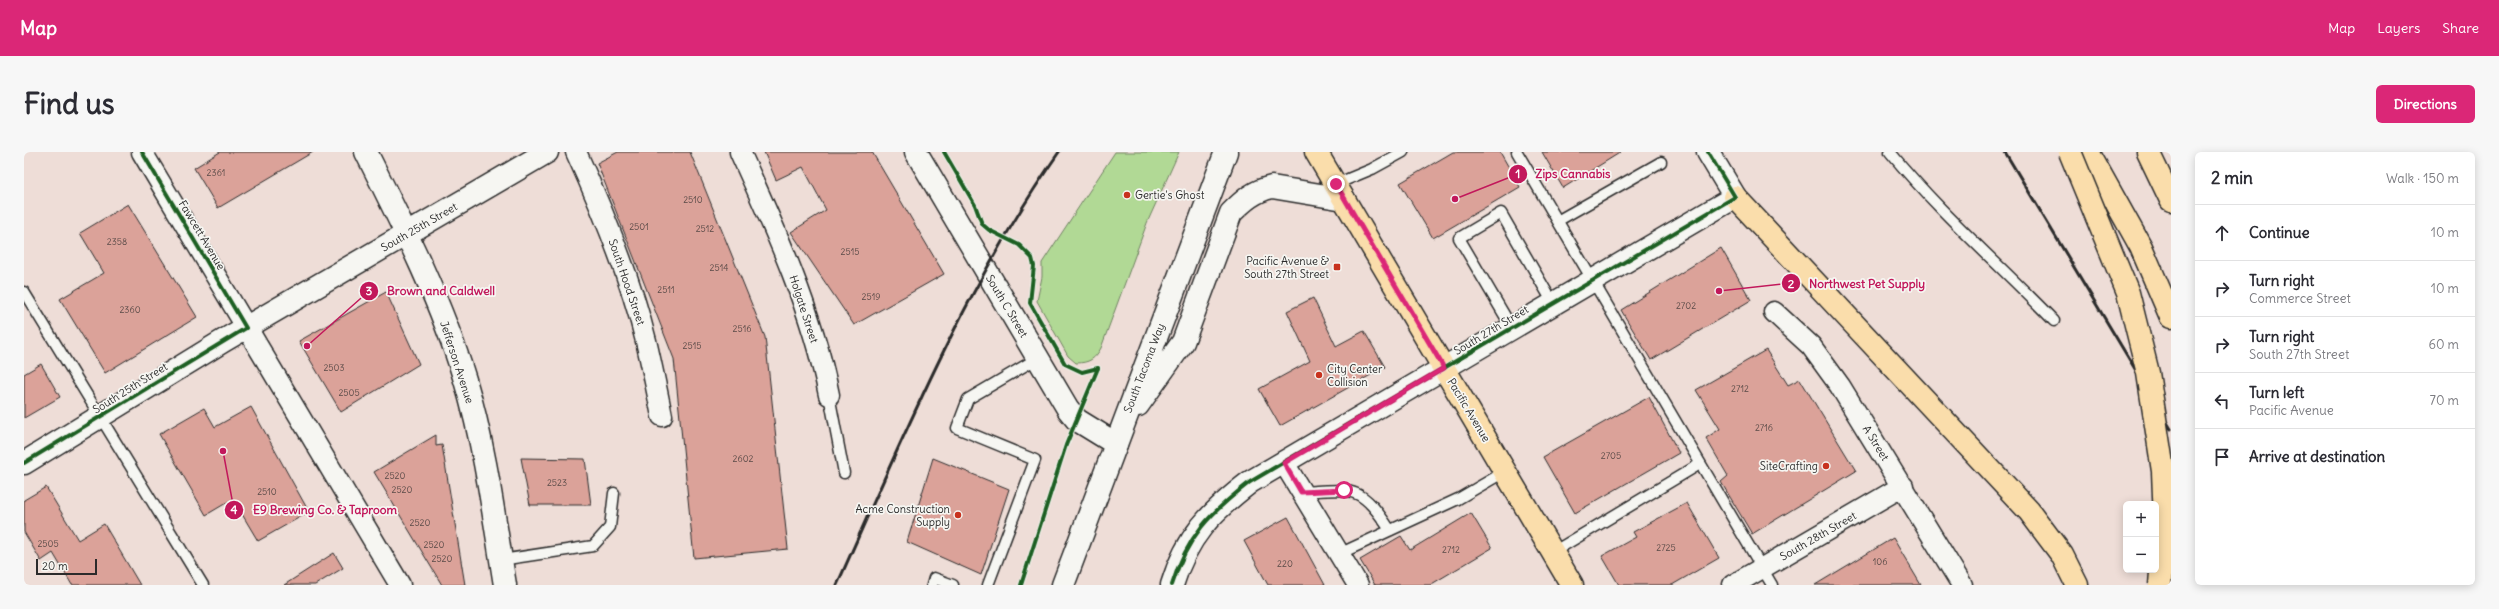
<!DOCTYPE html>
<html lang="en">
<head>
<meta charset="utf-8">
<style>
	:root { --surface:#fff; --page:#f7f7f7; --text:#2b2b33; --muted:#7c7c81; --line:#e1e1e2; --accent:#db2777 }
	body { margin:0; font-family:Delius,sans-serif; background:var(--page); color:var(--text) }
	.controls { position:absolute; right:12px; bottom:12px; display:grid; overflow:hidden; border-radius:6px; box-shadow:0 2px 10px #0003 }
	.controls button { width:36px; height:36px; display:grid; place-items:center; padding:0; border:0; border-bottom:1px solid var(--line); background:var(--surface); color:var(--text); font:20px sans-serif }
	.scale { position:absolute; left:12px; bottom:10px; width:61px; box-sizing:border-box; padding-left:4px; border:2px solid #2b2b2b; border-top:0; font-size:11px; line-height:14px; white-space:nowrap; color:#2b2b2b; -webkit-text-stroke:3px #f6f6f2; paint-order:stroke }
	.stop { position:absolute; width:12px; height:12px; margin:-9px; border:3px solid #db2777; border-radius:50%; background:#fff }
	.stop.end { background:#db2777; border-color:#fff; box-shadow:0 1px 4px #0008 }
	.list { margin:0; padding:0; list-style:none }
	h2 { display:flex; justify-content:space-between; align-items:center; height:52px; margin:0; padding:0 16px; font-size:17px }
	h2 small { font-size:13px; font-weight:400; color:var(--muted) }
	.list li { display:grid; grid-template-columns:26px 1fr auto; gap:12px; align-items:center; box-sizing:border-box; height:56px; padding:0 16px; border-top:1px solid var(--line) }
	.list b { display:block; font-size:15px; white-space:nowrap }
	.list p { margin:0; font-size:13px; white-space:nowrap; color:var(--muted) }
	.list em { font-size:13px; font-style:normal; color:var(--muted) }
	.icon { flex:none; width:22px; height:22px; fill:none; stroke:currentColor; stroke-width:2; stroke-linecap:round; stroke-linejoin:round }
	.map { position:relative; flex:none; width:2147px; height:433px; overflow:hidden; border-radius:6px }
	header { display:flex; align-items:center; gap:24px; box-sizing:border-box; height:56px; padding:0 20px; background:var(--accent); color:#fff }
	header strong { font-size:19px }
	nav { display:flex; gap:22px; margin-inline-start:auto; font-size:14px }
	.intro { display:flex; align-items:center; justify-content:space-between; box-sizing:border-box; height:96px; padding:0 24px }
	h1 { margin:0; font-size:28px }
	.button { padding:10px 18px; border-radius:6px; background:var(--accent); color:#fff; font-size:14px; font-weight:700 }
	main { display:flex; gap:24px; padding:0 24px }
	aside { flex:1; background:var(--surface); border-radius:6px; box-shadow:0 2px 10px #0003 }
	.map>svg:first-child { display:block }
	.green { fill:#b1d995; stroke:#6e8260 }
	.building { fill:#dba299; stroke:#2b2b2b }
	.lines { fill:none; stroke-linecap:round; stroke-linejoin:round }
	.service-casing { stroke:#2b2b2b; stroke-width:13 }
	.minor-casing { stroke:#2b2b2b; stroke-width:23 }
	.tertiary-casing { stroke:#2b2b2b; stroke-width:25 }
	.secondary-casing { stroke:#2b2b2b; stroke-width:25 }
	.primary-casing { stroke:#2b2b2b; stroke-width:25 }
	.motorway-casing { stroke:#2b2b2b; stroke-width:25 }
	.service { stroke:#f6f6f2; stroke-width:10 }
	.minor { stroke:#f6f6f2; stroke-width:20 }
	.tertiary { stroke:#f6f6f2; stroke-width:22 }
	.secondary { stroke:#f6f6f2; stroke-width:22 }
	.primary { stroke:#faddab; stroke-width:22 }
	.motorway { stroke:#faddab; stroke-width:22 }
	.rail { stroke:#2b2b2b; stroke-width:3 }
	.motorway-bridge-casing { stroke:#2b2b2b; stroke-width:25; stroke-linecap:butt }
	.motorway-bridge { stroke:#faddab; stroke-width:22 }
	.cycleway-casing { stroke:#f6f6f2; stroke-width:6 }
	.cycleway { stroke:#1b5e20; stroke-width:4 }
	.route { stroke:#db2777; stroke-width:5 }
	.poi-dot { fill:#c8321e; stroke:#f6f6f2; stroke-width:1.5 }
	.labels { text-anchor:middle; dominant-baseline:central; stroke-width:3.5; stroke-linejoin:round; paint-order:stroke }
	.number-label { font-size:9px; fill:#574946 }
	.poi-label { font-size:11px; fill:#2b2b2b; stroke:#f6f6f2; text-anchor:end }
	.street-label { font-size:11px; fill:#2b2b2b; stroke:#f6f6f2 }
	.leader { fill:none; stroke:#c2185b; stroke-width:1.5 }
	.callout-dot { fill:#c2185b; stroke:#f6f6f2; stroke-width:1.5 }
	.mark-label { font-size:12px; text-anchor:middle; font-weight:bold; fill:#fff }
	.callout-label { font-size:12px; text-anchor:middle; font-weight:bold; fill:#c2185b; stroke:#f6f6f2; stroke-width:3.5; stroke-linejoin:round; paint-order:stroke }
</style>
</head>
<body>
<header>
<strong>Map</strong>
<nav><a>Map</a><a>Layers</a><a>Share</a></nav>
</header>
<div class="intro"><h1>Find us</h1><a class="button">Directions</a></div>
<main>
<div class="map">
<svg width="2147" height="433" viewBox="0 0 2147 433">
	<rect width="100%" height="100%" fill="#eeddd7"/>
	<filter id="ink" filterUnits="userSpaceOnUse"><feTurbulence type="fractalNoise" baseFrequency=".025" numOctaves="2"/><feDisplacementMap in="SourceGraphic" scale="8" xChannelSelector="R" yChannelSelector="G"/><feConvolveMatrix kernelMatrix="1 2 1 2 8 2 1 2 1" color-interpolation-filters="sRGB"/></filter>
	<g filter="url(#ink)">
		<!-- green -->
		<path class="green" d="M1091 0H1155L1123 71 1077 196C1071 207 1065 211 1052 211L1044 204 1013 149 1018 125V111Z"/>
		<!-- building -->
		<g class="building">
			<polygon points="196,0 289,0 194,56 170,16"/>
			<polygon points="594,0 666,0 741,185 764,397 670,406 650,207 573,11"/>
			<polygon points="740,0 848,0 920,122 830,173 767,80 802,58 779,15 752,28"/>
			<polygon points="1429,0 1476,0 1496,35 1409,86 1376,31"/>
			<polygon points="1518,0 1597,0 1539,36"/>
			<polygon points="104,52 173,165 81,221 36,147 80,121 56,81"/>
			<polygon points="1697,96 1727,148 1627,208 1597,158"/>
			<polygon points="362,140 395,212 317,260 275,189"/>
			<polygon points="1289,146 1312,194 1340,179 1361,215 1256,274 1235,237 1286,209 1263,159"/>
			<polygon points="1742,198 1764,233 1776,227 1832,319 1728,382 1697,330 1704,324 1682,286 1696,277 1672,238"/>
			<polygon points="17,212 36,245 0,266 0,222"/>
			<polygon points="1625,245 1655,301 1551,361 1519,305"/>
			<polygon points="227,255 285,360 234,389 209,347 182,363 135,282 180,256 191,275"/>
			<polygon points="412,283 412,294 418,293 441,433 418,433 350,320"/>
			<polygon points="497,306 561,307 567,353 506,353"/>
			<polygon points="909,306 985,337 957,423 883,390"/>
			<polygon points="22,335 54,388 80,372 116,433 48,433 29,401 17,409 0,380 0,348"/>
			<polygon points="1663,351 1695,406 1648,433 1595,433 1578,404 1612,385 1609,380"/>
			<polygon points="1447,361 1468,396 1406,433 1351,433 1336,408 1377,384 1386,398"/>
			<polygon points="1264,365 1301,433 1244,433 1220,389"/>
			<polygon points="1869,386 1897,433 1791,433"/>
			<polygon points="310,401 319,416 291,433 260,433"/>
		</g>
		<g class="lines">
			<defs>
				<g id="service">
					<polyline points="1493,0 1748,433"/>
					<path d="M1866 0C1916 61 1975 112 2030 169"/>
					<polyline points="1312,32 1348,17 1379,0"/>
					<polyline points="1535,68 1637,10"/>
					<polyline points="0,140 179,433"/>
					<polyline points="1488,176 1435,86 1477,61 1529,151"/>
					<polyline points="805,243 820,321"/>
					<path d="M1277 340C1329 337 1336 332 1366 378"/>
					<polyline points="1529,400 1676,312"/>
					<polyline points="1315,402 1434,347 1482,319"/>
					<polyline points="477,408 569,394 586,375 590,341"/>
					<polyline points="908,433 910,426 929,433"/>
					<polyline points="964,433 1011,308 933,276 944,247 1014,206"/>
				</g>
				<g id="minor">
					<polyline points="118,0 376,433"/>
					<path d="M552 0C580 61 606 124 622 189 628 214 633 239 638 264"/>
					<path d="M716 0C752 79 788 158 805 243"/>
					<polyline points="1750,160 1787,194 1816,234 1938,433"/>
					<polyline points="1260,311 1334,433"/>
					<polyline points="1709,433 1879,334"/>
				</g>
				<g id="tertiary">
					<polyline points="892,0 1044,257 1053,268 1092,292"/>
					<polyline points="0,311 199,189 523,0"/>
					<path d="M1148 433C1163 384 1186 361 1226 330L1711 45 1684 0"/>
				</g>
				<g id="secondary">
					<path d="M342 0C379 74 417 149 441 228 461 294 470 365 481 433"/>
					<path d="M1114 253 1159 190 1207 61C1220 48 1230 39 1248 35L1320 47"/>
					<polyline points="1039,433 1202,0"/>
				</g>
				<polyline id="primary" points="1292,0 1548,433"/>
				<g id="motorway">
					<polyline points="2064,0 2117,95 2147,165"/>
					<polyline points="2124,0 2147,48"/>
					<polyline points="1711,45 2005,359 2038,403 2053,433"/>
				</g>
			</defs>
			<!-- service casing -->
			<use href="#service" class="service-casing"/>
			<!-- minor casing -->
			<use href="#minor" class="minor-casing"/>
			<!-- tertiary casing -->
			<use href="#tertiary" class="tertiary-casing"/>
			<!-- secondary casing -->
			<use href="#secondary" class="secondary-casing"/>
			<!-- primary casing -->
			<use href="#primary" class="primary-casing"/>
			<!-- motorway casing -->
			<use href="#motorway" class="motorway-casing"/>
			<!-- service -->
			<use href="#service" class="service"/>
			<!-- minor -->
			<use href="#minor" class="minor"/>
			<!-- tertiary -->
			<use href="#tertiary" class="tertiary"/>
			<!-- secondary -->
			<use href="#secondary" class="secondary"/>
			<!-- primary -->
			<use href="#primary" class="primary"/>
			<!-- motorway -->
			<use href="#motorway" class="motorway"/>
			<!-- rail -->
			<g class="rail">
				<polyline points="1981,0 2147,277"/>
				<path d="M813 433C879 285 942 133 1035 0"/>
			</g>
			<defs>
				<polyline id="motorway-bridge" points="2046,0 2104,141 2124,221 2139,319 2141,369 2136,433"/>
			</defs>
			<!-- motorway-bridge casing -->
			<use href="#motorway-bridge" class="motorway-bridge-casing"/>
			<!-- motorway-bridge -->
			<use href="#motorway-bridge" class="motorway-bridge"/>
			<defs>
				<g id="cycleway">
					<polyline points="920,0 951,53 958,72 965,78 995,93 1008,106 1010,114 1006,151 1041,212 1058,220 1074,216"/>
					<polyline points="0,311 222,176 118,0"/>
					<polyline points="997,433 1042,293 1074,216"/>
					<path d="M1148 433C1163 384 1186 361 1226 330L1711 45 1684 0"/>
				</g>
			</defs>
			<!-- cycleway casing -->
			<use href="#cycleway" class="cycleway-casing"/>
			<!-- cycleway -->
			<use href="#cycleway" class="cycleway"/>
		</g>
	</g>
	<g class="lines" filter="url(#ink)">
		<!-- route -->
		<polyline class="route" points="1312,32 1420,216 1260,311 1277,340 1320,338"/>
	</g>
	<!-- markers -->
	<g class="poi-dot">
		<circle cx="1103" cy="43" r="4"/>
		<rect x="1309" y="111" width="8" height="8" rx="2"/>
		<circle cx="1295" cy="223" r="4"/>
		<circle cx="1802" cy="314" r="4"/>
		<circle cx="934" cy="363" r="4"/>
	</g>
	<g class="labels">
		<!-- number labels -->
		<g class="number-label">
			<text x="192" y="20">2361</text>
			<text x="669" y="47">2510</text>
			<text x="615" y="74">2501</text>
			<text x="681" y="76">2512</text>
			<text x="93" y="89">2358</text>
			<text x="826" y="99">2515</text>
			<text x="695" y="115">2514</text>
			<text x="642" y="137">2511</text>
			<text x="847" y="144">2519</text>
			<text x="1662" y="153">2702</text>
			<text x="106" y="157">2360</text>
			<text x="718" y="176">2516</text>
			<text x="668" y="193">2515</text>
			<text x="310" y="215">2503</text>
			<text x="1716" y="236">2712</text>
			<text x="325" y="240">2505</text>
			<text x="1740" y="275">2716</text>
			<text x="1587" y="303">2705</text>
			<text x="719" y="306">2602</text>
			<text x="371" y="323">2520</text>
			<text x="533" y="330">2523</text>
			<text x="378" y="337">2520</text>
			<text x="243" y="339">2510</text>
			<text x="396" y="370">2520</text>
			<text x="24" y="391">2505</text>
			<text x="410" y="392">2520</text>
			<text x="1642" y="395">2725</text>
			<text x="1427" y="397">2712</text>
			<text x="418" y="406">2520</text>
			<text x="1856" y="409">106</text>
			<text x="1261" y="411">220</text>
		</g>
		<!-- poi labels -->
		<g class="poi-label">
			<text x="1111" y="43" text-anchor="start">Gertie's Ghost</text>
			<text x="1305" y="109">Pacific Avenue &amp;<tspan x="1305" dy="13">South 27th Street</tspan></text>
			<text x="1303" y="217" text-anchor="start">City Center<tspan x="1303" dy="13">Collision</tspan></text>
			<text x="1794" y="314">SiteCrafting</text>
			<text x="926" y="357">Acme Construction<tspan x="926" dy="13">Supply</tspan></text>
		</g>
		<!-- street labels -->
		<g class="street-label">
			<text transform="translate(395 75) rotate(-30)">South 25th Street</text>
			<text transform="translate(178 83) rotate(59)">Fawcett Avenue</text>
			<text transform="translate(603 130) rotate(71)">South Hood Street</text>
			<text transform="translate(983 154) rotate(59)">South C Street</text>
			<text transform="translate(780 157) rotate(72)">Holgate Street</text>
			<text transform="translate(1467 178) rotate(-31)">South 27th Street</text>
			<text transform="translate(433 210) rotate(72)">Jefferson Avenue</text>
			<text transform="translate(1120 216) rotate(-69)">South Tacoma Way</text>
			<text transform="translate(106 236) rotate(-32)">South 25th Street</text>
			<text transform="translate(1445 258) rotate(59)">Pacific Avenue</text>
			<text transform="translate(1852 291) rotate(58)">A Street</text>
			<text transform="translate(1794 384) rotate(-30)">South 28th Street</text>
		</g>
	</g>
	<!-- callouts -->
	<path class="leader" d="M1431 47L1494 22M1695 139L1767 131M283 194L345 139M199 299L210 358"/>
	<g class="callout-dot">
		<circle cx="1431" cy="47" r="4"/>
		<circle cx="1695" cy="139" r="4"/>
		<circle cx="283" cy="194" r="4"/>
		<circle cx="199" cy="299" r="4"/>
		<circle cx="1494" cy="22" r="10"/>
		<circle cx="1767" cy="131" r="10"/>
		<circle cx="345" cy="139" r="10"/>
		<circle cx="210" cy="358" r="10"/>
	</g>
	<g class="mark-label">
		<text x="1494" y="26">1</text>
		<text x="1767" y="136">2</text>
		<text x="345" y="143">3</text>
		<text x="210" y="362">4</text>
	</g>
	<g class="callout-label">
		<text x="1549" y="26">Zips Cannabis</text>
		<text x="1843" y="136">Northwest Pet Supply</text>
		<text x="417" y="143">Brown and Caldwell</text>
		<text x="301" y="362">E9 Brewing Co. &amp; Taproom</text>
	</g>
</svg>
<div class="controls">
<button>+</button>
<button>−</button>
</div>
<div class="scale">20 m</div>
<div class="stop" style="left:1320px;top:338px"></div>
<div class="stop end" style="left:1312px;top:32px"></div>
</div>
<aside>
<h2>2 min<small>Walk · 150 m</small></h2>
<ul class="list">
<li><svg class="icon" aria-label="ahead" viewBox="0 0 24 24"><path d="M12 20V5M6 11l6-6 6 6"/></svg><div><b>Continue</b></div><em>10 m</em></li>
<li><svg class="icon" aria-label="right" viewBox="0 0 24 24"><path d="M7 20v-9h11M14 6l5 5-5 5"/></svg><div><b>Turn right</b><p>Commerce Street</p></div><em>10 m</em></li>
<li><svg class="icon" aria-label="right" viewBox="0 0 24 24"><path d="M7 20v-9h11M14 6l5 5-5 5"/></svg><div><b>Turn right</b><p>South 27th Street</p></div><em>60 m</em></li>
<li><svg class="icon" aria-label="left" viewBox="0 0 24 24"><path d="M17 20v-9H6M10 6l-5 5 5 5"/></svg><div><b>Turn left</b><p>Pacific Avenue</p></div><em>70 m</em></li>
<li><svg class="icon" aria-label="arrive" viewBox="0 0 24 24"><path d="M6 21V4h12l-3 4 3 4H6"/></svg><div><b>Arrive at destination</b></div></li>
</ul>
</aside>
</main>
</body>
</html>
